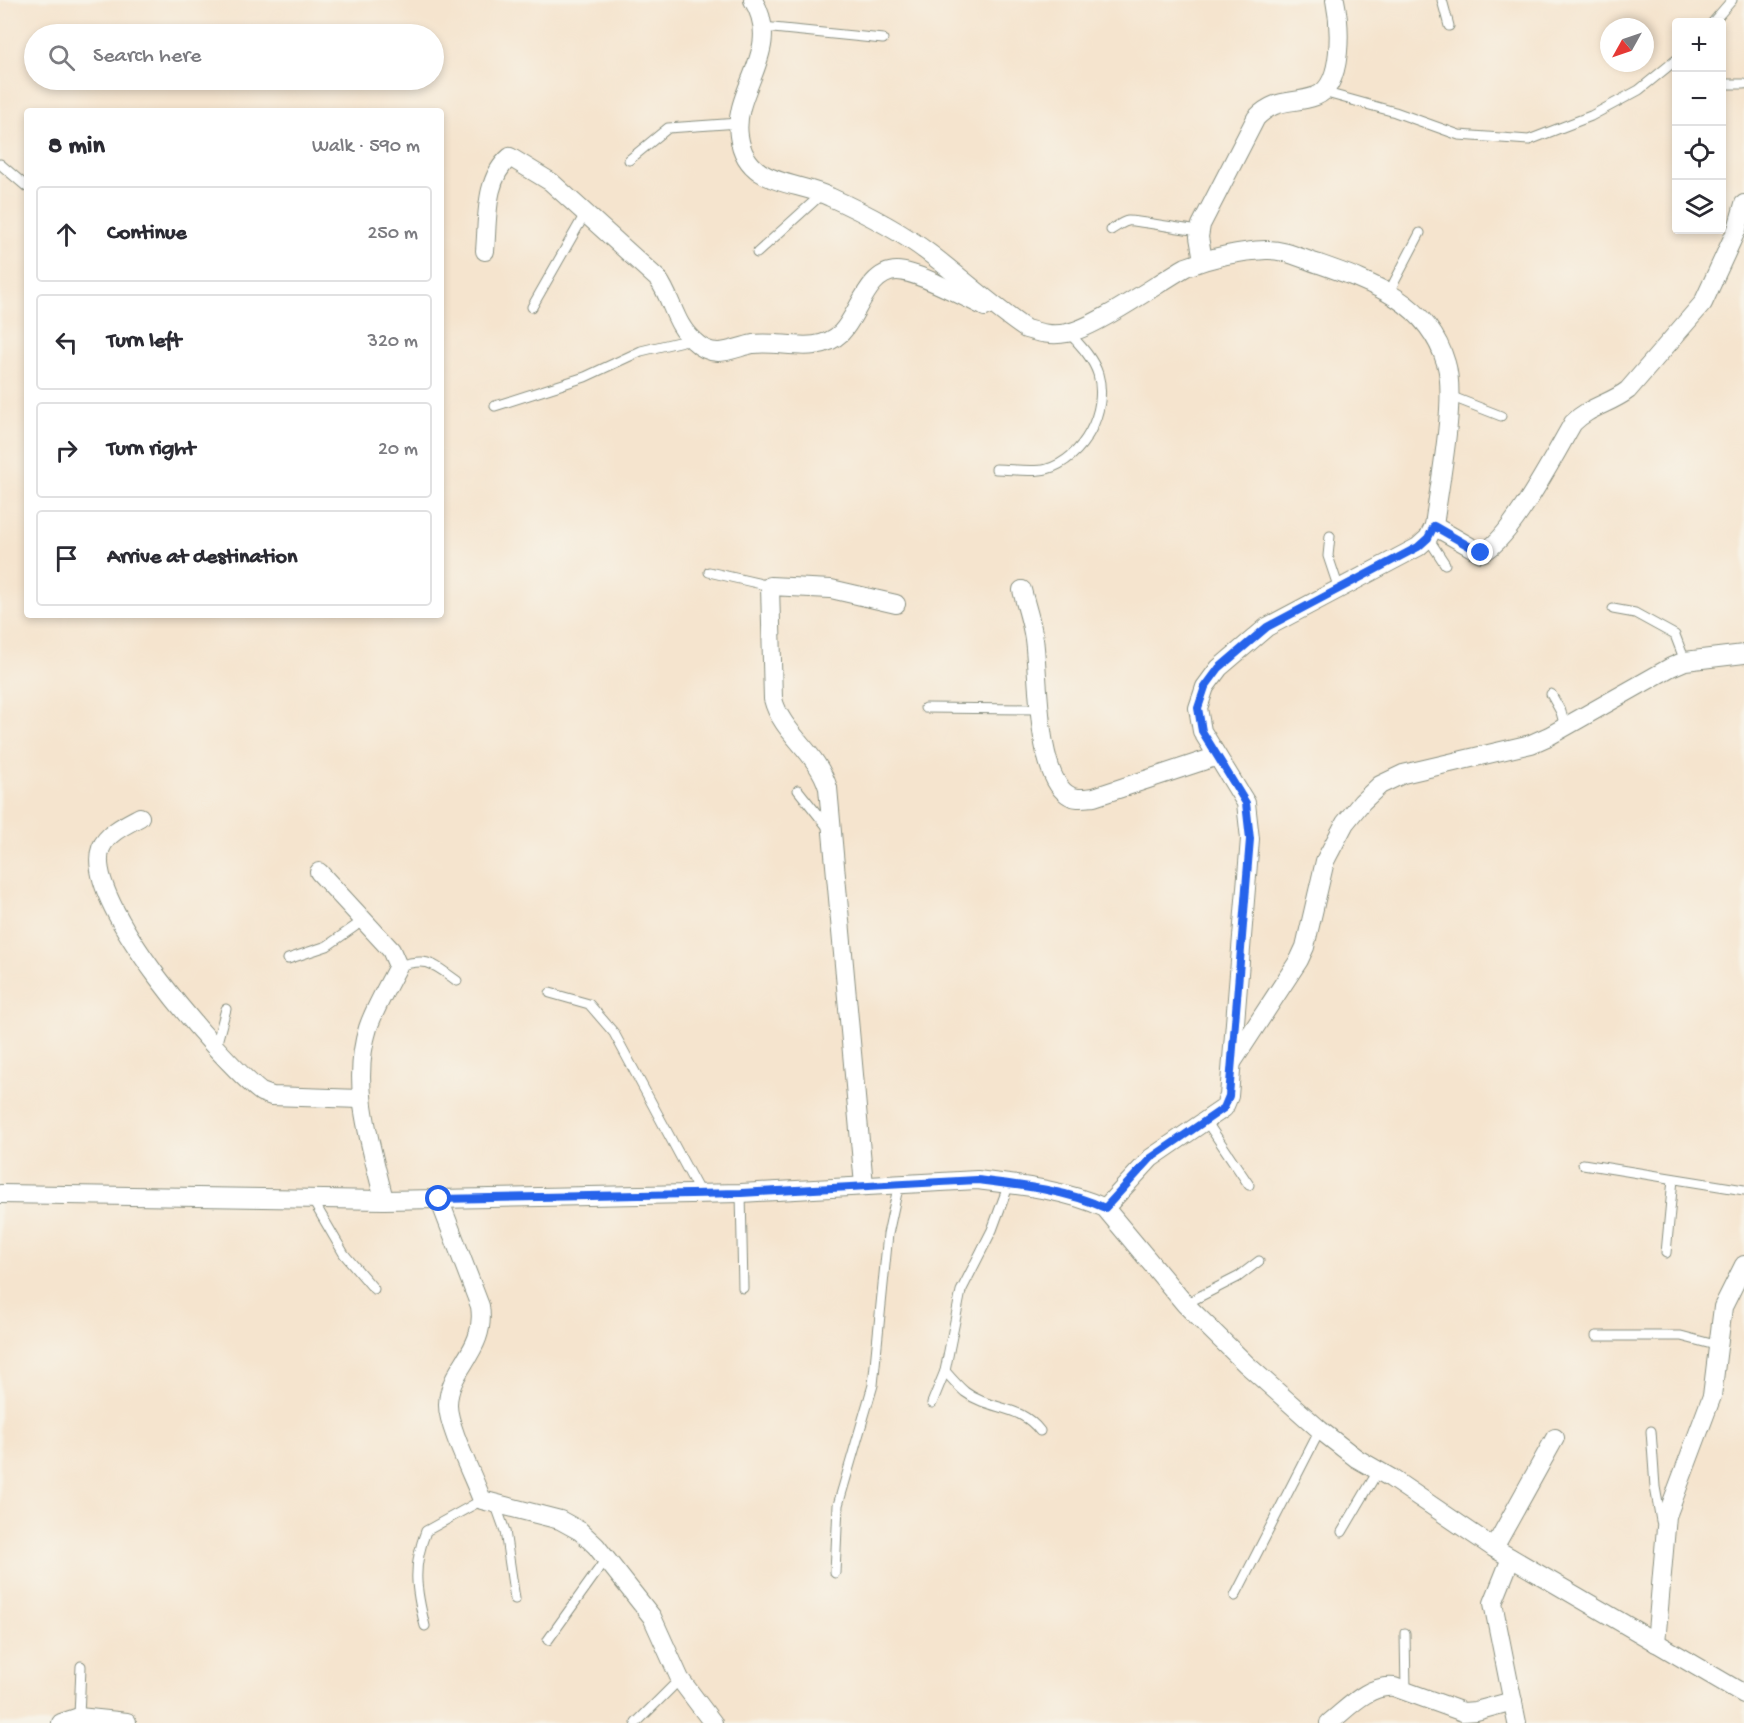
<!DOCTYPE html>
<html lang="en">
<head>
<meta charset="utf-8">
<style>
	:root { --surface:#fff; --page:#f7f7f7; --text:#2b2b33; --muted:#7c7c81; --line:#e1e1e2 }
	body { margin:0; font-family:"Gochi Hand",sans-serif; background:var(--page); color:var(--text) }
	.controls { position:absolute; right:18px; top:18px; display:grid; overflow:hidden; border-radius:6px; box-shadow:0 3px 9px #0003 }
	.controls button { width:54px; height:54px; display:grid; place-items:center; padding:0; border:0; border-bottom:2px solid var(--line); background:var(--surface); color:var(--text); font:30px sans-serif }
	.compass { position:absolute; left:1600px; top:18px; width:54px; height:54px; border-radius:50%; background:var(--surface); box-shadow:0 3px 9px #0003; rotate:230deg }
	.stop { position:absolute; width:18px; height:18px; margin:-14px; border:4px solid #2563eb; border-radius:50%; background:#fff }
	.stop.end { background:#2563eb; border-color:#fff; box-shadow:0 2px 6px #0008 }
	.list { margin:0; padding:0; list-style:none }
	h2 { display:flex; justify-content:space-between; align-items:center; height:78px; margin:0; padding:0 24px; font-size:26px }
	h2 small { font-size:20px; font-weight:400; color:var(--muted) }
	.list li { display:grid; grid-template-columns:39px 1fr auto; gap:18px; align-items:center; box-sizing:border-box; height:96px; margin:0 12px 12px; padding:0 12px; border:2px solid var(--line); border-radius:6px }
	.list b { display:block; font-size:22px; white-space:nowrap }
	.list em { font-size:20px; font-style:normal; color:var(--muted) }
	.icon { flex:none; width:33px; height:33px; fill:none; stroke:currentColor; stroke-width:2; stroke-linecap:round; stroke-linejoin:round }
	.map { position:relative; flex:none; width:1744px; height:1723px; overflow:hidden }
	.search { position:absolute; background:var(--surface); box-shadow:0 3px 9px #0003; left:24px; top:24px; width:420px; height:66px; display:flex; align-items:center; gap:15px; box-sizing:border-box; padding:0 21px; border-radius:33px; color:var(--muted); font-size:22px }
	.panel { position:absolute; background:var(--surface); box-shadow:0 3px 9px #0003; left:24px; top:108px; width:420px; height:510px; border-radius:6px }
	.map>svg:first-child { display:block }
	.lines { fill:none; stroke-linecap:round; stroke-linejoin:round }
	.lane-casing { stroke:#8a9081; stroke-width:11 }
	.street-casing { stroke:#8a9081; stroke-width:20 }
	.lane { stroke:#fff; stroke-width:9 }
	.street { stroke:#fff; stroke-width:18 }
	.route { stroke:#2563eb; stroke-width:8 }
</style>
</head>
<body>
<div class="map">
<svg width="1744" height="1723" viewBox="0 0 1744 1723">
	<rect width="100%" height="100%" fill="#f7f3e8"/>
	<filter id="ink" filterUnits="userSpaceOnUse"><feTurbulence type="fractalNoise" baseFrequency=".0167" numOctaves="2"/><feDisplacementMap in="SourceGraphic" scale="12" xChannelSelector="R" yChannelSelector="G"/><feConvolveMatrix kernelMatrix="1 2 1 2 8 2 1 2 1" color-interpolation-filters="sRGB"/></filter>
	<filter id="wash" filterUnits="userSpaceOnUse"><feTurbulence type="fractalNoise" baseFrequency=".008" numOctaves="4" result="noise"/><feDisplacementMap in="SourceGraphic" scale="24" xChannelSelector="R" yChannelSelector="G"/><feGaussianBlur stdDeviation="1.35" result="paint"/><feColorMatrix in="noise" values="0 0 0 0 0 0 0 0 0 0 0 0 0 0 0 0 0 1.4 0 .05"/><feComposite in="paint" operator="in"/></filter>
	<g filter="url(#wash)">
		<rect width="100%" height="100%" fill="#f5e4ce"/>
	</g>
	<g filter="url(#ink)">
		<g class="lines">
			<defs>
				<g id="lane">
					<polyline points="1442,0 1449,26"/>
					<polyline points="1713,22 1732,0"/>
					<polyline points="763,27 883,39"/>
					<polyline points="1722,84 1744,84"/>
					<polyline points="1323,92 1395,112 1459,135 1529,140 1591,116 1639,90 1676,60"/>
					<polyline points="629,160 668,128 739,123"/>
					<polyline points="0,164 27,187"/>
					<path d="M1111 230C1116 227 1122 222 1128 221 1132 220 1189 230 1200 231"/>
					<polyline points="757,253 822,194"/>
					<polyline points="1389,292 1420,233"/>
					<polyline points="532,307 585,214"/>
					<polyline points="1450,396 1501,416"/>
					<polyline points="495,406 585,377 641,351 691,339"/>
					<path d="M996 469C1011 469 1032 473 1047 469 1083 459 1109 411 1098 374 1093 358 1080 345 1069 333"/>
					<polyline points="1330,536 1328,556 1339,589"/>
					<polyline points="1428,538 1445,564"/>
					<polyline points="709,572 770,586"/>
					<polyline points="1613,609 1635,613 1675,635 1685,661"/>
					<polyline points="1551,694 1561,712 1565,727"/>
					<polyline points="925,708 1038,709"/>
					<polyline points="798,790 829,829"/>
					<polyline points="288,959 327,946 364,920"/>
					<path d="M398 966C428 957 432 963 457 981"/>
					<polyline points="550,993 589,1004 614,1033 700,1193"/>
					<polyline points="216,1046 226,1009"/>
					<polyline points="1206,1121 1249,1185"/>
					<polyline points="1583,1164 1744,1190"/>
					<polyline points="741,1193 743,1288"/>
					<polyline points="312,1199 344,1254 374,1289"/>
					<polyline points="1666,1253 1673,1179"/>
					<polyline points="1185,1304 1238,1277 1259,1261"/>
					<polyline points="1596,1336 1681,1336 1719,1346"/>
					<path d="M945 1371C951 1378 958 1386 965 1392 990 1411 1020 1404 1040 1431"/>
					<polyline points="932,1403 945,1371 961,1291 992,1230 1009,1184"/>
					<polyline points="1651,1431 1655,1487 1661,1521"/>
					<polyline points="495,1503 505,1531 515,1599"/>
					<polyline points="1342,1532 1378,1471"/>
					<polyline points="835,1573 838,1505 873,1385 888,1234 899,1183"/>
					<polyline points="1235,1596 1320,1430"/>
					<path d="M425 1626C416 1590 412 1567 426 1531L482 1500"/>
					<polyline points="1405,1633 1406,1691"/>
					<polyline points="548,1640 606,1559"/>
					<polyline points="79,1717 81,1666"/>
					<polyline points="636,1723 680,1679"/>
				</g>
				<g id="street">
					<path d="M753 0C784 51 732 89 739 136 746 187 795 180 830 197 863 212 900 231 929 253 962 278 992 306 1026 329 1040 333 1052 336 1067 333 1095 328 1158 283 1186 267 1210 258 1240 251 1266 250 1284 249 1302 259 1319 264 1373 283 1428 302 1446 363 1457 398 1439 486 1434 526L1428 538 1418 547 1267 627 1219 668 1205 687 1198 708 1202 731 1246 803 1250 839 1229 1096 1224 1108 1151 1158 1105 1208"/>
					<path d="M485 251C488 219 484 179 510 157L551 182 658 279C672 298 675 326 694 341 701 348 708 352 718 352 729 352 742 346 753 344 782 340 817 356 841 333 859 315 867 271 897 271 917 271 964 297 985 307"/>
					<path d="M1203 260 1199 237 1201 225 1256 118C1277 97 1291 105 1316 96 1344 85 1340 24 1335 0"/>
					<path d="M1434 526 1481 553C1508 545 1557 450 1573 423 1588 407 1610 404 1628 390L1703 303 1737 229 1744 204"/>
					<path d="M1022 590C1026 606 1032 623 1034 639 1039 674 1036 773 1067 794 1075 800 1084 798 1094 797L1215 757"/>
					<path d="M140 817C127 824 107 833 101 848 81 901 219 1059 261 1092L272 1096 360 1099"/>
					<path d="M319 872 391 950 398 966C388 986 375 1007 368 1028 350 1086 371 1144 384 1200"/>
					<polyline points="1233,1061 1299,960 1305,947 1325,861 1345,823 1362,802 1380,785 1403,774 1531,744 1549,736 1671,667 1685,661 1744,654"/>
					<path d="M864 1185 828 788C817 751 782 734 773 699L770 586 831 589 896 604"/>
					<path d="M0 1194 384 1200 741 1193 977 1180C1019 1185 1067 1190 1105 1208L1185 1304 1246 1364 1320 1430 1356 1458 1391 1478 1494 1548 1744 1694"/>
					<path d="M439 1199 480 1306C487 1351 449 1367 448 1404 447 1425 474 1478 482 1500L560 1520 580 1531 596 1546 652 1617 680 1679 713 1723"/>
					<polyline points="1494,1548 1555,1438"/>
					<polyline points="1511,1558 1493,1603 1517,1723"/>
					<polyline points="1656,1643 1667,1516 1712,1396 1723,1307 1744,1265"/>
					<polyline points="61,1723 79,1717 127,1722"/>
					<path d="M1329 1723C1348 1708 1369 1684 1394 1687L1463 1712 1476 1711 1513 1701"/>
				</g>
			</defs>
			<!-- lane casing -->
			<use href="#lane" class="lane-casing"/>
			<!-- street casing -->
			<use href="#street" class="street-casing"/>
			<!-- lane -->
			<use href="#lane" class="lane"/>
			<!-- street -->
			<use href="#street" class="street"/>
		</g>
	</g>
	<g class="lines" filter="url(#ink)">
		<!-- route -->
		<path class="route" d="M439 1199 741 1193 977 1180C1019 1185 1067 1190 1105 1208L1151 1158 1224 1108 1229 1096 1250 839 1246 803 1202 731 1198 708 1205 687 1219 668 1267 627 1418 547 1428 538 1434 526 1481 553"/>
	</g>
</svg>
<div class="controls">
<button>+</button>
<button>−</button>
<button><svg class="icon" aria-label="locate" viewBox="0 0 24 24"><circle cx="12" cy="12" r="6"/><path d="M12 2v4M12 18v4M2 12h4M18 12h4"/></svg></button>
<button><svg class="icon" aria-label="layers" viewBox="0 0 24 24"><path d="M12 4l9 5-9 5-9-5zM3 14l9 5 9-5"/></svg></button>
</div>
<svg class="compass" viewBox="-18 -18 36 36"><path d="M0-13l5 13h-10z" fill="#e53935"/><path d="M0 13l5-13h-10z" fill="#7c7c81"/></svg>
<div class="stop" style="left:439px;top:1199px"></div>
<div class="stop end" style="left:1481px;top:553px"></div>
<div class="search"><svg class="icon" aria-label="search" viewBox="0 0 24 24"><circle cx="10" cy="10" r="6"/><path d="M15 15l6 6"/></svg>Search here</div>
<section class="panel">
<h2>8 min<small>Walk · 590 m</small></h2>
<ul class="list">
<li><svg class="icon" aria-label="ahead" viewBox="0 0 24 24"><path d="M12 20V5M6 11l6-6 6 6"/></svg><div><b>Continue</b></div><em>250 m</em></li>
<li><svg class="icon" aria-label="left" viewBox="0 0 24 24"><path d="M17 20v-9H6M10 6l-5 5 5 5"/></svg><div><b>Turn left</b></div><em>320 m</em></li>
<li><svg class="icon" aria-label="right" viewBox="0 0 24 24"><path d="M7 20v-9h11M14 6l5 5-5 5"/></svg><div><b>Turn right</b></div><em>20 m</em></li>
<li><svg class="icon" aria-label="arrive" viewBox="0 0 24 24"><path d="M6 21V4h12l-3 4 3 4H6"/></svg><div><b>Arrive at destination</b></div></li>
</ul>
</section>
</div>
</body>
</html>
